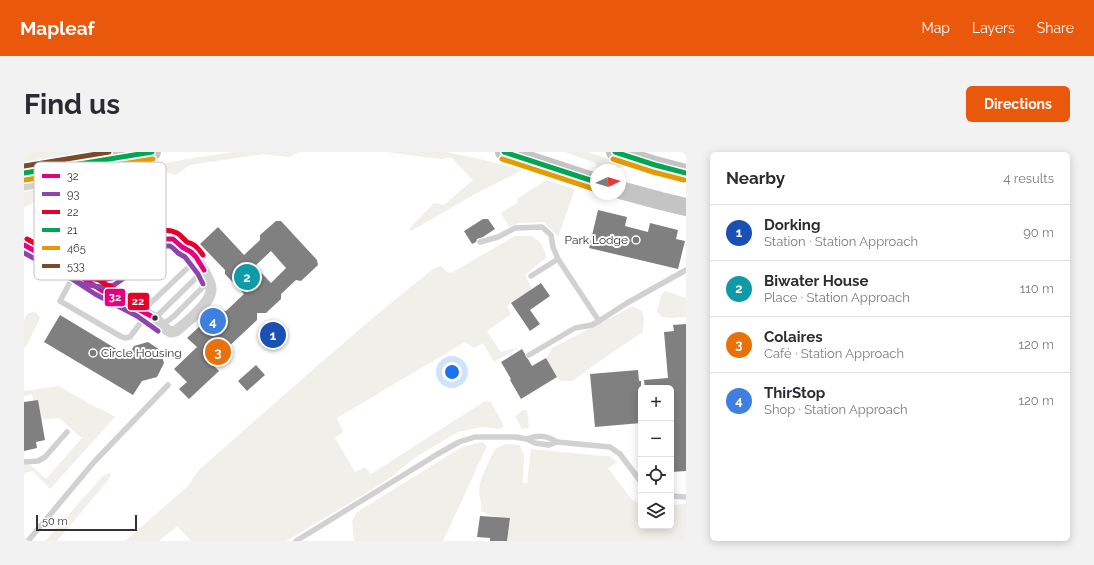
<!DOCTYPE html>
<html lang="en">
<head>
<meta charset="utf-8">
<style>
	:root { --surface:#fff; --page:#f2f2f3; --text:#2b2b33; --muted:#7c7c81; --line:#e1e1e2; --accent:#ea580c }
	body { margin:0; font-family:Raleway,sans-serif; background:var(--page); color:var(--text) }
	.controls { position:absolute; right:12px; bottom:12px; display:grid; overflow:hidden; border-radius:6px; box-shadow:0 2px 10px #0003 }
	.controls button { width:36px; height:36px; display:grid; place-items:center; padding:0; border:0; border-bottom:1px solid var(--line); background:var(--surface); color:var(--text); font:20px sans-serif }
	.compass { position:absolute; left:566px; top:12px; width:36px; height:36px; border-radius:50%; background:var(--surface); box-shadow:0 2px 10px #0003; rotate:86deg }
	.scale { position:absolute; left:12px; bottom:10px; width:101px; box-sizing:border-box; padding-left:4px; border:2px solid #323232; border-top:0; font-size:11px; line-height:14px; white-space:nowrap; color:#323232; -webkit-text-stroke:3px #fff; paint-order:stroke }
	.you { position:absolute; left:428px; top:220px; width:14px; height:14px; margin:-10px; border:3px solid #fff; border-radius:50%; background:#1a73e8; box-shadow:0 0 0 6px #1a73e833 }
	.badge { display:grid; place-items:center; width:26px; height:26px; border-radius:50%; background:var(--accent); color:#fff; font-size:13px; font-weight:700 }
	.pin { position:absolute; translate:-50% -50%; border:2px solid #fff; box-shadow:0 1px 4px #0006 }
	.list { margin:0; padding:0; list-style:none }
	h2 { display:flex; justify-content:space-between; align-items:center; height:52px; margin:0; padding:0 16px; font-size:17px }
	h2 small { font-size:13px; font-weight:400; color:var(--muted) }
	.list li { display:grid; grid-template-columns:26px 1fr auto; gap:12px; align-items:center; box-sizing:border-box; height:56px; padding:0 16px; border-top:1px solid var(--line) }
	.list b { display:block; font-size:15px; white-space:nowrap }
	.list p { margin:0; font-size:13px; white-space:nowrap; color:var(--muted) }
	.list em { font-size:13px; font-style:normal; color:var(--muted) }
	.icon { flex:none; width:22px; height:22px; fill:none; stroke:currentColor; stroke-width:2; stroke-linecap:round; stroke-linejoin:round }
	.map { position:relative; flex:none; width:662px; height:389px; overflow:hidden; border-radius:6px }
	header { display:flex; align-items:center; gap:24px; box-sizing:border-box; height:56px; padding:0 20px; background:var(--accent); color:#fff }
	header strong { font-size:19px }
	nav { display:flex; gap:22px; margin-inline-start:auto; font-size:14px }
	.intro { display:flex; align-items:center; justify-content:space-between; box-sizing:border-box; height:96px; padding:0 24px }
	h1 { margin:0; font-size:28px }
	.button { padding:10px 18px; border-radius:6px; background:var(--accent); color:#fff; font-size:14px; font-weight:700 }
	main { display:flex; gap:24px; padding:0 24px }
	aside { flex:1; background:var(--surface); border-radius:6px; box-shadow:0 2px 10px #0003 }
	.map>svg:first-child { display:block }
	.green { fill:#f1efea }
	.building { fill:#808080; fill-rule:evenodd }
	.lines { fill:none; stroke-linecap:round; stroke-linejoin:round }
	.service { stroke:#d1d1d1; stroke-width:5.5 }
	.minor { stroke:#d1d1d1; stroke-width:11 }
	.trunk { stroke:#c4c4c4; stroke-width:18 }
	.bus-1-casing { stroke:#fff; stroke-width:8 }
	.bus-2-casing { stroke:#fff; stroke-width:8 }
	.bus-3-casing { stroke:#fff; stroke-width:8 }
	.bus-4-casing { stroke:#fff; stroke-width:8 }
	.bus-5-casing { stroke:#fff; stroke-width:8 }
	.bus-6-casing { stroke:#fff; stroke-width:8 }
	.bus-1 { stroke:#e5007d; stroke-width:5 }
	.bus-2 { stroke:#8e44ad; stroke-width:5 }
	.bus-3 { stroke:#e4002b; stroke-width:5 }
	.bus-4 { stroke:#00a651; stroke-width:5 }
	.bus-5 { stroke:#e39a05; stroke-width:5 }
	.bus-6 { stroke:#7a4b2a; stroke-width:5 }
	.poi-dot { fill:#7a7a7a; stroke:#fff; stroke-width:1.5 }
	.bus-dot { fill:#323232; stroke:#fff; stroke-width:1.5 }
	.labels { text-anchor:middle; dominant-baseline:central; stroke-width:4; stroke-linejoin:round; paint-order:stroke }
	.poi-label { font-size:12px; fill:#323232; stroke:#fff; text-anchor:end }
	.key { fill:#fff; stroke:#c2c2c2; stroke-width:1 }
	.key-label { font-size:11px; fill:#323232 }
	.line-badge { stroke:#fff; stroke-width:1.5 }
	.badge-label { font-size:11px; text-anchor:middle; font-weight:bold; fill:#fff }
</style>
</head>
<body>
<header>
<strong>Mapleaf</strong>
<nav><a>Map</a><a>Layers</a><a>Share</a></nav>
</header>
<div class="intro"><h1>Find us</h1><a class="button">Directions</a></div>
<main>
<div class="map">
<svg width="662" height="389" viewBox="0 0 662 389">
	<rect width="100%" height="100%" fill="#fff"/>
	<!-- green -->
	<g class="green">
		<polygon points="0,0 68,0 0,11"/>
		<polygon points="210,0 275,0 265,5 238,2 166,13 152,23 133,18 119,20 42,38 11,50 0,56 0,40 10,38 16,32 128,10 131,13 163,7"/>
		<polygon points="366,0 422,0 456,7 498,18 453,41 387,79 385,77 410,51 420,53 449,28 427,5 417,7 368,1"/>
		<polygon points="541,0 564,0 602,13 590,18 572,18 572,22 568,20 571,18 573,13 571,11"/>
		<polygon points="523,28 550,37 550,40 534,85 520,70 495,71 485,75 477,61 493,51 494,46"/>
		<path d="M491 84H508L517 91 523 105 501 123 508 137 483 154 487 162 463 179 477 200 495 195 470 210 459 191 450 196 441 190 313 266 319 280 311 286 331 320 341 315 347 322 461 249 467 250 480 274 476 277 458 275 434 280 392 305 367 325 344 340 262 389H167L153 374 135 389H101L164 334 175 318C252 250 329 181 410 116L417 114 423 120 427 121Z"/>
		<polygon points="642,139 661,146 662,144 662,165 648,166 638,165 633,159 637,143"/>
		<polygon points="609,154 618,159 620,166 619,180 573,211 548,229 536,229 522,206 528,196"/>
		<polygon points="11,159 16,166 5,189 0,197 0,168 3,162"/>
		<polygon points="35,234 69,254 79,258 91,265 26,337 9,319 0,321 0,313 6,313 22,327 58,286 35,266 14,268 12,264 8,242 0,244 0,239"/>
		<polygon points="499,258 503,258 505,276 498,277 491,264"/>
		<polygon points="458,290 463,294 419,389 330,389 328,369 333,360 438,295"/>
		<path d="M481 292 495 293 500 302 499 330 503 332 507 297 578 304H585L593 310 584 316 608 348 617 352V374H647V353L662 352V389H483L486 367 469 364 457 359C458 352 455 345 455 337 456 327 466 307 471 297Z"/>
		<polygon points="87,321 85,327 33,389 21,389 80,323"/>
	</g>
	<!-- building -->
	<g class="building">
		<polygon points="574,58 603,65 601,74 624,80 626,71 654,78 652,87 661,89 654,117 565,96"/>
		<polygon points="459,67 464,67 471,77 459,85 453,87 452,90 448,92 440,79"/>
		<path d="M252 69H257L293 108 294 113 277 129 272 128 257 142V147L242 161H233V168L187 211 195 219 165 247 155 237 163 230 150 217 173 195 163 186 192 159H202L220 142 201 122V118L176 92 194 75 220 103 236 88V83ZM247 99 262 116 247 131 231 114Z"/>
		<polygon points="517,131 526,144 506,158 516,172 506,179 487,151"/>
		<polygon points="36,163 104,204 110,194 124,190 136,198 140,211 133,225 118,229 109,243 20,190"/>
		<polygon points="662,172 662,319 647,320 647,236 621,236 620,228 644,226 640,180 650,179 649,173"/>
		<polygon points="498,197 501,202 502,205 504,207 508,214 522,206 533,225 497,247 486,228 487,227 477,210"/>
		<polygon points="232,213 241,223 223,239 214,229"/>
		<polygon points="614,218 615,229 617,229 617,271 571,275 566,222"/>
		<polygon points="14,248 21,288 12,290 13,296 0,299 0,250"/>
		<polygon points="456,364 486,366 483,389 466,389 466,386 453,385"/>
	</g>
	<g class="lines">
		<!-- service -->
		<g class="service">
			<polyline points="103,82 119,99"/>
			<polyline points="94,88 111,106"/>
			<polyline points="456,90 474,85 491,76 518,75 527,83 529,95 534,107 575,169 603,151 662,118"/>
			<polyline points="51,121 36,149 96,184 101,186 106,185 123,162"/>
			<polyline points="507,124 534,107"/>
			<polyline points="118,159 131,147 173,107"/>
			<polyline points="131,166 180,118"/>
			<polyline points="138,173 149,165 185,129"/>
			<polyline points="505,203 551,176 568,173 575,169"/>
			<path d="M503 287C514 282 524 284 533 290"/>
			<polyline points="0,310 14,309 21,305 43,280"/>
			<polyline points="647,344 662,345"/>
			<polyline points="4,389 70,310 144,233"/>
			<polyline points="272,389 412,303 435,290 451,285 491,285 503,287 511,291 525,293 533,290 586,295 596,302 617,330"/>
		</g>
		<!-- minor -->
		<g class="minor">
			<polyline points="0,33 60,22 82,13"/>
			<path d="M0 93 51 121 77 138 99 149 131 166 143 178 147 180 152 179C163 170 185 153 187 139 188 130 178 116 174 109 172 106 169 101 167 99 164 97 161 97 158 95 155 93 154 89 149 87 126 79 106 119 88 127 80 130 69 127 61 126"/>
		</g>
		<!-- trunk -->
		<g class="trunk">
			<polyline points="480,0 572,30"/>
			<polyline points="591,0 631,13 662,21"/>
			<polyline points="0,21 128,0"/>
			<polyline points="596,38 637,49 662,55"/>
		</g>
		<defs>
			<g id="bus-1">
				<polyline points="0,93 51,121 77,138 131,166"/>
				<polyline points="61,126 78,128 88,126 102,115 123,95 131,90 139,87 149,87 158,95 167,100 172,105 180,118"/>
			</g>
			<g id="bus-2">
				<polyline points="0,101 58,132 77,135 90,133 103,124 133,96 140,94 146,94 149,96 154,101 161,105 174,122 179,132"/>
				<polyline points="45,125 71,142 113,164 134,179"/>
			</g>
			<g id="bus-3">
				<polyline points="3,87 54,115 81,132 121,153"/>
				<path d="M62 119C69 120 77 123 84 120 104 112 125 67 153 81 157 83 159 87 163 90 164 91 167 91 168 92 173 94 176 99 179 103"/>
			</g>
			<g id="bus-4">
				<polyline points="480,0 572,30"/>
				<polyline points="591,0 631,13 662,21"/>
				<polyline points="0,21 128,0"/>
			</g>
			<g id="bus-5">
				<polyline points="478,7 570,37"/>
				<polyline points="589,7 629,20 660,28"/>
				<polyline points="1,28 129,7"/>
			</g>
			<polyline id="bus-6" points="0,14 85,0"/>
		</defs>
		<!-- bus-1 casing -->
		<use href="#bus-1" class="bus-1-casing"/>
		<!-- bus-2 casing -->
		<use href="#bus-2" class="bus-2-casing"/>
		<!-- bus-3 casing -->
		<use href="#bus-3" class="bus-3-casing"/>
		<!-- bus-4 casing -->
		<use href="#bus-4" class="bus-4-casing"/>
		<!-- bus-5 casing -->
		<use href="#bus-5" class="bus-5-casing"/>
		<!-- bus-6 casing -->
		<use href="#bus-6" class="bus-6-casing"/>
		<!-- bus-1 -->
		<use href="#bus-1" class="bus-1"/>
		<!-- bus-2 -->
		<use href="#bus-2" class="bus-2"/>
		<!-- bus-3 -->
		<use href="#bus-3" class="bus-3"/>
		<!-- bus-4 -->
		<use href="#bus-4" class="bus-4"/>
		<!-- bus-5 -->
		<use href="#bus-5" class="bus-5"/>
		<!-- bus-6 -->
		<use href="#bus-6" class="bus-6"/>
	</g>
	<!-- markers -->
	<g class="poi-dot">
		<circle cx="612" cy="88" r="4"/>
		<circle cx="69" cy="201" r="4"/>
	</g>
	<circle class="bus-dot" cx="131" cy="166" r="3.5"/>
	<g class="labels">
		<!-- poi labels -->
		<g class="poi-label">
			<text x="604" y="88">Park Lodge</text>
			<text x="77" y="201" text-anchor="start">Circle Housing</text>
		</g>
	</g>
	<!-- legend -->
	<rect x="10" y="10" width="132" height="118" rx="6" class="key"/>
	<rect x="18" y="22" width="18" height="4" fill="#e5007d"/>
	<rect x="18" y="40" width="18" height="4" fill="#8e44ad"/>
	<rect x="18" y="58" width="18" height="4" fill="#e4002b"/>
	<rect x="18" y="76" width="18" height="4" fill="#00a651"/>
	<rect x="18" y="94" width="18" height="4" fill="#e39a05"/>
	<rect x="18" y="112" width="18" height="4" fill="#7a4b2a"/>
	<g class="key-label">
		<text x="43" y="28">32</text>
		<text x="43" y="46">93</text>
		<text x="43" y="64">22</text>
		<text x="43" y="82">21</text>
		<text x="43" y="100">465</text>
		<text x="43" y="118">533</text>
	</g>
	<g class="line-badge">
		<rect x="80" y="136" width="22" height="19" rx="4" fill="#e5007d"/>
		<rect x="103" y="140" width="23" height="19" rx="4" fill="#e4002b"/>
	</g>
	<g class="badge-label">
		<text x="91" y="149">32</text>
		<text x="114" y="153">22</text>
	</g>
</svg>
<div class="controls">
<button>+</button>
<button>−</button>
<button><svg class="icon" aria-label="locate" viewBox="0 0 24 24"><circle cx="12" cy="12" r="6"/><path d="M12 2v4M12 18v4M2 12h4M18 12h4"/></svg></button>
<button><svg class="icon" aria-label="layers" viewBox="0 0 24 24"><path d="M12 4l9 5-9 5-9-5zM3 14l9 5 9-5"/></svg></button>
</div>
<svg class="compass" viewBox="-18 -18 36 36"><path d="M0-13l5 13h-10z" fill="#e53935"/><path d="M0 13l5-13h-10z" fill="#7c7c81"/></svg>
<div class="scale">50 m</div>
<div class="you"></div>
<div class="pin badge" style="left:249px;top:183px;background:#1a4fb4">1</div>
<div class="pin badge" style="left:223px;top:125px;background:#0f9aa8">2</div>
<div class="pin badge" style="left:194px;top:200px;background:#e8710a">3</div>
<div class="pin badge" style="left:189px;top:169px;background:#3f7fe0">4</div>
</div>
<aside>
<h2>Nearby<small>4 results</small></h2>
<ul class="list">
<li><span class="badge" style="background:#1a4fb4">1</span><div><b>Dorking</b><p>Station · Station Approach</p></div><em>90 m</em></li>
<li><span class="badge" style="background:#0f9aa8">2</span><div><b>Biwater House</b><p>Place · Station Approach</p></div><em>110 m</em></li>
<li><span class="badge" style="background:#e8710a">3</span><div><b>Colaires</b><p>Café · Station Approach</p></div><em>120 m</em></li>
<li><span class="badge" style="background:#3f7fe0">4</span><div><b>ThirStop</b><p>Shop · Station Approach</p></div><em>120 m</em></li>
</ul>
</aside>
</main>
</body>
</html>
